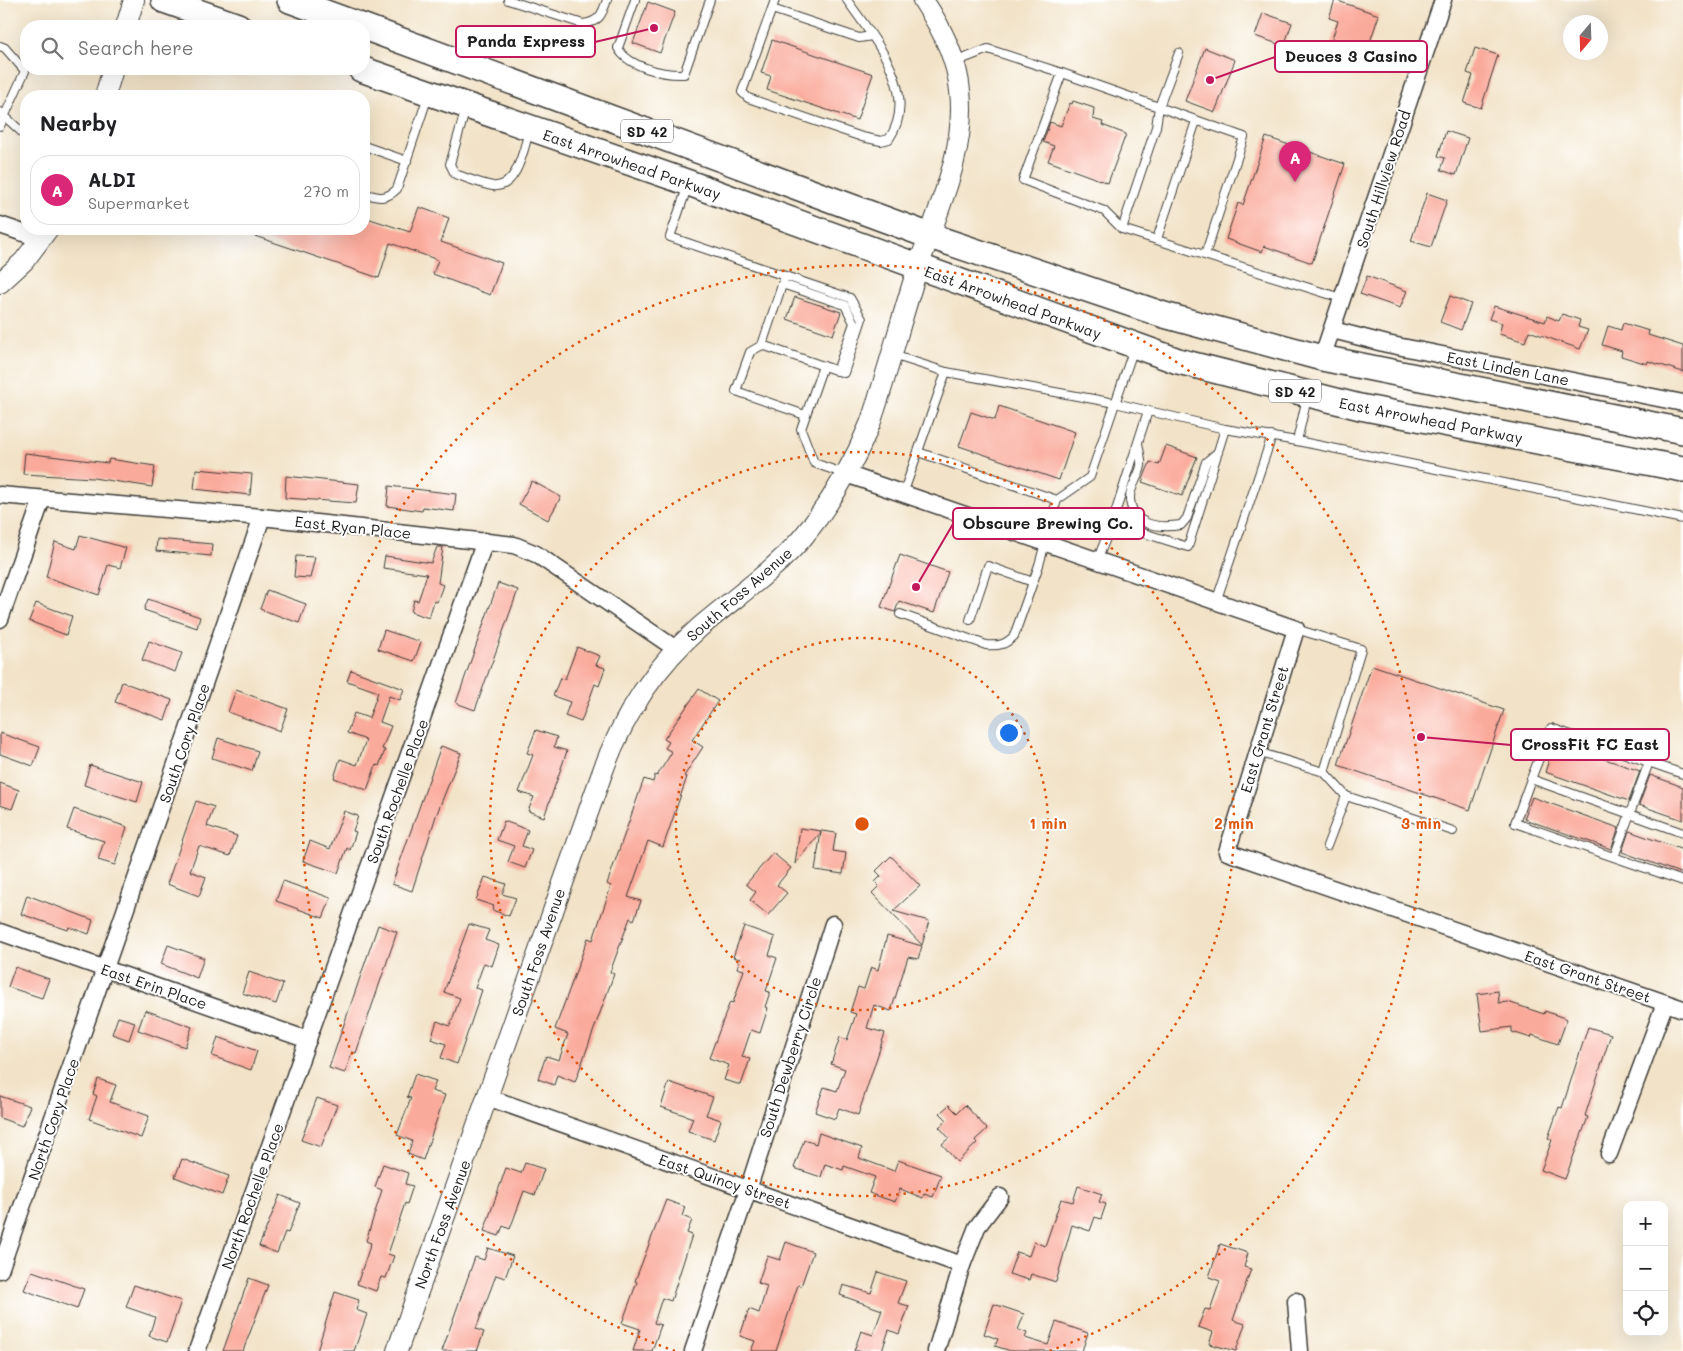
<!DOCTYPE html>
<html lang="en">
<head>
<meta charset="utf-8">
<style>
	:root { --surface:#fff; --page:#f2f2f2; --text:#202124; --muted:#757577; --line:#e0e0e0; --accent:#db2777 }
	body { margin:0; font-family:Mali,sans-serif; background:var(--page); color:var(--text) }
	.controls { position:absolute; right:15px; bottom:15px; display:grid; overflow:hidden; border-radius:10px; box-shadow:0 5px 20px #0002 }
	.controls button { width:45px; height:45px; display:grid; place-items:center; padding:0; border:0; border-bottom:1px solid var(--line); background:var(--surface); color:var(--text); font:25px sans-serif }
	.compass { position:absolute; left:1563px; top:15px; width:45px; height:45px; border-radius:50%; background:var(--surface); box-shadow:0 5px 20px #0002; rotate:199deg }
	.you { position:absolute; left:1008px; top:732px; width:18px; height:18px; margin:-12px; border:4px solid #fff; border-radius:50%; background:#1a73e8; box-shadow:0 0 0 8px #1a73e833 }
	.badge { display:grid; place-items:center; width:32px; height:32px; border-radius:50%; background:var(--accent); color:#fff; font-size:16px; font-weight:700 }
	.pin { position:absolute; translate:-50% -41px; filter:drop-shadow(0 1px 2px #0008) }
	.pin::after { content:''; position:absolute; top:26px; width:18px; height:15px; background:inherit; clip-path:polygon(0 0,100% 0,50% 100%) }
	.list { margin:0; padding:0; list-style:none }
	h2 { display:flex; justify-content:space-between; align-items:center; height:65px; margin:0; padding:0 20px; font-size:21px }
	h2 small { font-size:16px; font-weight:400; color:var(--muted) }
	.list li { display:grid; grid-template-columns:32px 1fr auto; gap:15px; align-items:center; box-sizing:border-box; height:70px; margin:0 10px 10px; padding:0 10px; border:1px solid var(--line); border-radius:20px }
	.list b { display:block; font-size:19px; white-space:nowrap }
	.list p { margin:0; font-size:16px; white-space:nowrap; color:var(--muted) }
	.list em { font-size:16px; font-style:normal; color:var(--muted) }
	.icon { flex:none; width:28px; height:28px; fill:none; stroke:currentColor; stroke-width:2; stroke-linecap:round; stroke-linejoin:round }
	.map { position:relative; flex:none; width:1683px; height:1351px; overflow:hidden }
	.search { position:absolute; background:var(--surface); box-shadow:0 5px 20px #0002; left:20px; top:20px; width:350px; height:55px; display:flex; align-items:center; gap:12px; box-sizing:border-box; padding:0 18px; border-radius:20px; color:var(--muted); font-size:19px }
	.panel { position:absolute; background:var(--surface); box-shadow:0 5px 20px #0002; left:20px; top:90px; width:350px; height:145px; border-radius:20px }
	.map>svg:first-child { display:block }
	.building { fill:#faaa9b }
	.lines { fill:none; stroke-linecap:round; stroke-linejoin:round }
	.service-casing { stroke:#3c3a36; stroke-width:10 }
	.minor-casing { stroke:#3c3a36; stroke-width:19 }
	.tertiary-casing { stroke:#3c3a36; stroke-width:22 }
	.primary-casing { stroke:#3c3a36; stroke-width:28 }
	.service { stroke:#fff; stroke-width:8 }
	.minor { stroke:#fff; stroke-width:16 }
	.tertiary { stroke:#fff; stroke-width:20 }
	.primary { stroke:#fff; stroke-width:25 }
	.ring { fill:none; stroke:#de560d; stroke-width:2.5; stroke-dasharray:2.5 5 }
	.labels { text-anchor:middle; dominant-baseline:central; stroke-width:4; stroke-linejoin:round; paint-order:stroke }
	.shield { fill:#fff; stroke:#606060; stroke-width:1 }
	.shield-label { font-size:14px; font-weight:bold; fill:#1c1c1c }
	.street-label { font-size:15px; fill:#1c1c1c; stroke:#fff }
	.centre { fill:#de560d; stroke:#fff; stroke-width:2.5 }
	.ring-label { font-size:15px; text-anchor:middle; font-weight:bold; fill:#de560d; stroke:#fff; stroke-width:4; stroke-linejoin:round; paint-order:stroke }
	.leader { fill:none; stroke:#c2185b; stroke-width:2 }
	.callout-dot { fill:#c2185b; stroke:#fff; stroke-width:2 }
	.callout { fill:#fff; stroke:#c2185b; stroke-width:2 }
	.callout-label { font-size:16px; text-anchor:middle; font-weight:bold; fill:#1c1c1c }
</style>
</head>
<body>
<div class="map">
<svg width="1683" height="1351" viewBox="0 0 1683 1351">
	<rect width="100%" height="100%" fill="#fff"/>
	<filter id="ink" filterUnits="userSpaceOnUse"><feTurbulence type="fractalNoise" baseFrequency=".02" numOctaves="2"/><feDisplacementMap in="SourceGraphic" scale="10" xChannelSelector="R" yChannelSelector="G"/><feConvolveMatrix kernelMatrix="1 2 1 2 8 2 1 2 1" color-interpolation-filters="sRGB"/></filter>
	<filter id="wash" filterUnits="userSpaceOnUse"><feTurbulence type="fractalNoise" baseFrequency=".0096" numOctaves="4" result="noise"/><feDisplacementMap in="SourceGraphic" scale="20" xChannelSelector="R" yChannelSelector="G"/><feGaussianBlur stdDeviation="1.12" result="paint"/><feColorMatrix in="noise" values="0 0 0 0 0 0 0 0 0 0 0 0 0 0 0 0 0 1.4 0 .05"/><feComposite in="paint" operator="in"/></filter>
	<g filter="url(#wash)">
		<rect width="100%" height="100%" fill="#f2e3c8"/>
		<g id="blocks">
			<!-- building -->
			<g class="building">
				<polygon points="1335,0 1379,15 1360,72 1341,66 1343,59 1327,54 1338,21 1329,18"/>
				<polygon points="648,2 675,12 660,53 633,43"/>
				<polygon points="1263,13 1292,23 1284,46 1255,36"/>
				<polygon points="772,40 873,74 857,120 767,90 771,76 761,73"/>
				<polygon points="1205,48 1235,60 1215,112 1185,101"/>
				<polygon points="1475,48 1498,55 1481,108 1464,103 1473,75 1467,73"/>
				<polygon points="1073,101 1094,108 1093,119 1103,122 1102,125 1126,134 1108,183 1048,161 1054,146 1043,142 1050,122 1061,126 1070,103 1072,104"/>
				<polygon points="1446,131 1468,138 1456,175 1441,170 1445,158 1438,156"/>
				<polygon points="1266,137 1345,164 1312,263 1264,246 1262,252 1226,239 1238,203 1243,205"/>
				<polygon points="1427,193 1447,200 1431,247 1411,241"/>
				<polygon points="419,207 449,218 441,242 502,263 490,295 433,274 438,260 390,243 379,278 240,231 241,229 364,229 364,217 410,232"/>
				<polygon points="1367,276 1407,291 1400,308 1360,294"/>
				<polygon points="1450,296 1471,304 1461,330 1440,322"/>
				<polygon points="795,297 841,312 833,335 787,319"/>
				<polygon points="1494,306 1545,322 1547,316 1559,321 1562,314 1580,320 1578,327 1588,330 1580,349 1529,331 1525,342 1499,334 1502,323 1489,319"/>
				<polygon points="1623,323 1649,331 1648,335 1683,346 1683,372 1648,361 1647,364 1621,356 1622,351 1602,345 1608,326 1621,330"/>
				<polygon points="999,406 1075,432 1059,480 959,446 971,412 995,420"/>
				<polygon points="1166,446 1197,457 1182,496 1142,482 1150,462 1159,465"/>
				<polygon points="25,453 108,463 109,459 155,466 152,487 93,478 23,474"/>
				<polygon points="196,469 252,474 250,495 194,489"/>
				<polygon points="286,476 359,484 356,503 285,498"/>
				<polygon points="532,481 561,497 548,520 519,504"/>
				<polygon points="389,486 456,494 454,511 423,507 422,511 387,506"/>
				<polygon points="80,535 126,548 120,568 108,565 99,595 46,577 55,542 76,549"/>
				<polygon points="157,539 212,544 211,556 156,551"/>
				<polygon points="437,547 443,547 438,583 443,585 437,602 434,601 429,618 411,612 414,600 418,601 427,574 383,568 385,556 431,563"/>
				<polygon points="900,555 948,572 934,613 899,601 895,612 881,607"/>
				<polygon points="296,556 315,557 310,578 294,577"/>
				<polygon points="498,583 518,590 475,710 456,703"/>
				<polygon points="267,590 306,604 299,623 260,609"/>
				<polygon points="148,599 200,617 197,628 144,610"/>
				<polygon points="36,603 72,616 66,635 29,621"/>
				<polygon points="384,630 421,642 414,661 378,649"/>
				<polygon points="149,641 182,653 175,672 142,660"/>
				<polygon points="577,647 600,656 596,665 605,668 599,686 595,684 581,722 565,716 570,702 553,696 560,678 565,679"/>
				<polygon points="1372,665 1504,710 1470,810 1338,765"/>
				<polygon points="351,670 404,689 400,700 389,696 380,722 391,726 382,749 385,750 379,766 376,765 367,790 334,778 340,759 357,765 366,740 347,733 354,713 369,718 378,692 347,681"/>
				<polygon points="122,682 172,700 165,720 115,702"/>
				<polygon points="699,689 718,701 692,740 703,747 684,776 687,777 663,847 648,841 628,897 641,901 634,920 630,918 610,972 614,974 575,1082 557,1075 554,1085 538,1079 546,1056 559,1060 568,1034 555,1029 588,938 593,940 611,886 607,884 644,779 653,782 655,775 657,776 672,752 665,748 669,742 664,739"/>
				<polygon points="236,690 288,709 280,731 228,712"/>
				<polygon points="536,730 557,737 554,747 567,751 544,817 528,811 534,797 519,792 533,755 527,753"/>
				<polygon points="0,733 40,747 33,766 0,754"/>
				<polygon points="218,738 258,751 252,771 212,758"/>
				<polygon points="1555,742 1640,771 1629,801 1545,772"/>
				<polygon points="441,746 461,753 436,816 412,891 392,884"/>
				<polygon points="90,765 143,782 137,802 84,785"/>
				<polygon points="1650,775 1683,787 1683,820 1639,805"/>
				<polygon points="0,783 19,790 12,809 0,805"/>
				<polygon points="1532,797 1619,828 1611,849 1524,819"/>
				<polygon points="196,801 214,807 207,826 237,836 230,856 199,846 190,871 206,877 199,896 167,884"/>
				<polygon points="74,809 127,827 115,865 98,860 104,841 67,829"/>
				<polygon points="344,811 358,816 353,831 356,832 350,850 347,848 338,873 303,861 310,841 330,849"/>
				<polygon points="504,821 528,830 522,846 532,850 525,868 508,862 514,846 497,840"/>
				<polygon points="800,828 836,833 833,851 846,853 843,874 815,870 821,832 795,864"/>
				<polygon points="1629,831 1683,850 1683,874 1622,852"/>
				<polygon points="773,853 791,868 777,885 787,893 768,915 750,900 756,892 746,884"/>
				<polygon points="891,856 920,886 893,911 929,921 922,945 872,893 879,886 875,882 881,876 876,871"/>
				<polygon points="485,877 506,884 502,894 516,898 509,916 492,910 494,906 476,900"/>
				<polygon points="283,881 331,898 323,918 276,901"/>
				<polygon points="27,895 93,920 89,934 69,927 68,930 21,914"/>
				<polygon points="469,924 489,930 485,940 499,945 492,966 484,963 475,988 482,990 457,1064 441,1058 446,1044 431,1039 437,1021 450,1026 460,998 444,992"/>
				<polygon points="378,925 397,932 356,1053 352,1052 345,1073 329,1068"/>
				<polygon points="744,926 775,937 769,955 777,958 766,991 770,992 765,1007 768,1008 760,1033 751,1030 742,1057 750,1059 741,1085 724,1080 729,1065 709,1058 730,1002 733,1003 744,970 737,968 740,959 733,957"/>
				<polygon points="887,936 922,946 918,959 908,957 891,1011 874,1005 867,1028 885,1033 858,1115 839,1108 835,1119 815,1112 824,1087 837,1091 845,1069 831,1064 840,1037 847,1040 856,1014 850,1012 858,987 864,989 871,967 878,970"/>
				<polygon points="168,945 204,958 197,978 161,964"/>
				<polygon points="15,967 49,979 42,998 8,987"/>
				<polygon points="249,972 283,984 276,1004 242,993"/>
				<polygon points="1498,991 1499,1003 1508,1002 1544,1014 1545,1011 1567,1019 1558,1044 1532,1035 1531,1038 1512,1032 1512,1027 1482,1031 1477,994"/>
				<polygon points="145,1010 192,1027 185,1047 138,1030"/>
				<polygon points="118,1017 135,1022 129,1040 112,1034"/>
				<polygon points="1588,1027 1611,1034 1585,1116 1588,1117 1565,1179 1541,1170 1552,1140 1548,1138 1559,1107 1562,1108"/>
				<polygon points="218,1037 257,1051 251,1070 212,1056"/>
				<polygon points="415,1074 436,1081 432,1091 445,1095 423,1160 408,1154 412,1141 397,1135 411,1098 407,1097"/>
				<polygon points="98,1079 116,1085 110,1102 149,1116 141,1138 89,1119 97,1096 93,1094"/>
				<polygon points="669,1082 713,1097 706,1115 721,1120 714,1140 688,1131 693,1118 661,1107"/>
				<polygon points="0,1096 30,1106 22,1126 0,1118"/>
				<polygon points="317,1098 337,1105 321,1147 301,1140"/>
				<polygon points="949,1105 957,1113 965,1105 987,1129 975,1140 977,1143 957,1162 942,1144 949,1138 939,1127 947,1120 940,1113"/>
				<polygon points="819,1133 862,1148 859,1158 894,1171 898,1160 941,1175 933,1197 924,1194 923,1198 900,1189 895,1202 869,1193 875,1177 844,1166 843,1170 825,1164 821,1177 794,1168 804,1140 816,1144"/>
				<polygon points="182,1159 229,1176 222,1195 175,1177"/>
				<polygon points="525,1163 544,1169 535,1195 524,1191 510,1229 503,1226 499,1236 484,1231 506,1168 521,1173"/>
				<polygon points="383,1164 408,1173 405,1184 413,1186 407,1204 405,1203 388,1254 394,1256 386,1278 381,1277 376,1291 357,1284 371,1243 366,1241 382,1190 375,1187"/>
				<polygon points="1078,1186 1102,1194 1099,1202 1106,1204 1101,1219 1095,1217 1090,1231 1072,1225 1056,1282 1031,1274 1029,1280 1009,1274 1017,1252 1029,1256 1034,1242 1045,1246 1061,1199 1073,1202"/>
				<polygon points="280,1195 300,1203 288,1233 285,1232 277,1253 259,1246"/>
				<polygon points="666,1200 685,1207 682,1216 692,1220 687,1233 692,1235 671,1301 662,1298 654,1323 661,1325 652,1351 633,1351 640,1329 622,1323 637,1282 635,1281"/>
				<polygon points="786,1242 813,1252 801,1286 798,1285 776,1351 751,1351 755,1341 740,1336 749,1309 759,1313 767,1286 758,1283 767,1256 780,1260"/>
				<polygon points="1220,1244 1248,1253 1244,1267 1251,1269 1233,1320 1245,1324 1236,1351 1209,1344 1213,1332 1198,1327 1205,1309 1210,1310 1220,1281 1209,1277"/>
				<polygon points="488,1248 513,1256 505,1278 496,1275 476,1329 484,1332 477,1351 442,1351 475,1257 484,1260"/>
				<polygon points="32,1271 84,1289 77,1309 24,1290"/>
				<polygon points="878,1272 906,1281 898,1303 909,1306 899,1334 889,1330 882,1351 854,1351 861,1331 873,1335 882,1310 840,1295 843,1285 871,1293"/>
				<polygon points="249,1278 268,1285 243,1351 223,1351"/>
				<polygon points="134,1285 181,1301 167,1342 149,1336 155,1317 126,1307"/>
				<polygon points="335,1292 359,1300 356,1310 367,1314 354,1351 317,1351"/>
				<polygon points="994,1304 1024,1314 1018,1330 1027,1333 1025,1338 1048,1345 1056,1322 1088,1333 1082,1351 1011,1351 995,1346 998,1339 984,1334"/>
			</g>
		</g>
	</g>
	<g filter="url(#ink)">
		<use href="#blocks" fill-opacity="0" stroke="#3c3a36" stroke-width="1"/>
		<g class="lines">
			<defs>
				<g id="service">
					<path d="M508 0 583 24C599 22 602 15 607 0"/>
					<path d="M635 0 618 48C628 67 664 75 684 74L710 0"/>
					<path d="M775 0 742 92 748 98 862 137 881 141 889 139C921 92 873 38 847 0"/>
					<polyline points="772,9 859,38 872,36"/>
					<polyline points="0,46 5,48 25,71 0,126"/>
					<polyline points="955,62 988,49 1062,73 1023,180 1104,211 1122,229 1344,299"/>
					<polyline points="1062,73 1244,137 1205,255"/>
					<path d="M466 108 450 164 455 174C467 178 481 184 493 186 517 189 524 148 529 131"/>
					<polyline points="0,112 26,136"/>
					<polyline points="364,146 407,161"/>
					<polyline points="688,185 670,237 850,298 862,319 844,373 762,345"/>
					<path d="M364 193C378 198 386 200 397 189L428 96"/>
					<polyline points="1122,229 1156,127 1159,107 1179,53"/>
					<polyline points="1157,239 1196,121"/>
					<polyline points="785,276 762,345 750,352 736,391 805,415"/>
					<polyline points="782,284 845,305 854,323 837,371"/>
					<polyline points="893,355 946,372 1115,403 1225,429 1297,441 1307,398"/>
					<polyline points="823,366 801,429 814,463 845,474"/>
					<polyline points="1297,441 1683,519"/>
					<path d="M1138 443C1139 450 1142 459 1141 466 1139 477 1129 488 1130 499 1132 527 1160 528 1181 525L1187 518 1206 462 1218 452"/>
					<polyline points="918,452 1057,500"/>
					<polyline points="903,494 946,372"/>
					<polyline points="1112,523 1188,547 1225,429"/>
					<polyline points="1097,561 1112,523 1148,411"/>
					<polyline points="1216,602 1272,436"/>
					<path d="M900 614 986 645C999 646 1005 645 1014 636L1039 565 1057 500 1090 477 1134 348"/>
					<polyline points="970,620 988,566 1033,582"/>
					<polyline points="1257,752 1324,772 1361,649 1296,629"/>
					<polyline points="1324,772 1346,796"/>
					<polyline points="1683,774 1551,728 1531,779 1683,833"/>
					<polyline points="1531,779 1515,823 1683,881"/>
					<polyline points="1327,846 1346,796 1453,831"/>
					<polyline points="1614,857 1649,762"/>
				</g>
				<g id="minor">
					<polyline points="0,225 41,239"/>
					<polyline points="1333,330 1387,344 1683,403"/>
					<polyline points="1322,358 1443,0"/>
					<polyline points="846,474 1296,629 1227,852 1683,1009"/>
					<polyline points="0,495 262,517 514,545 536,554 676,649"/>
					<polyline points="0,619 42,499"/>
					<polyline points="0,932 308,1040"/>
					<polyline points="487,1097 962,1265"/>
					<polyline points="1609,1154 1665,1003"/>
					<polyline points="0,1270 262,517"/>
					<polyline points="1296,1301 1300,1351"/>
					<polyline points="197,1351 485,541"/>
					<polyline points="693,1351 748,1190 833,924"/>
					<polyline points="936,1351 962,1265 977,1227 1000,1197"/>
				</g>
				<g id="tertiary">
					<polyline points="126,26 134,0"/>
					<polyline points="105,96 113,69"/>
					<polyline points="0,283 24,261 48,229"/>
					<path d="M397 1351 601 776C622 717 653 668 700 627 735 597 773 572 803 537 831 503 853 465 870 424 888 372 901 319 918 267 937 212 967 150 960 91 957 58 941 27 923 0"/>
				</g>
				<g id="primary">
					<polyline points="164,0 238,26"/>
					<polyline points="290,0 361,26"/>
					<polyline points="364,27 930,236 1164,315 1322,358 1683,431"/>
					<polyline points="361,69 689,183 1178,361 1360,407 1683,469"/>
				</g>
			</defs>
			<!-- service casing -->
			<use href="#service" class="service-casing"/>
			<!-- minor casing -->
			<use href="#minor" class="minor-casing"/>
			<!-- tertiary casing -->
			<use href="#tertiary" class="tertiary-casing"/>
			<!-- primary casing -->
			<use href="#primary" class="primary-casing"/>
			<!-- service -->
			<use href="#service" class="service"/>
			<!-- minor -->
			<use href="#minor" class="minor"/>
			<!-- tertiary -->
			<use href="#tertiary" class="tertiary"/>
			<!-- primary -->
			<use href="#primary" class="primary"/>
		</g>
	</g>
	<!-- distance rings -->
	<g class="ring">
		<circle cx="862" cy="824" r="186"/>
		<circle cx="862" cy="824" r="372"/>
		<path d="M675 1351A559 559 0 1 1 1049 1351"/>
	</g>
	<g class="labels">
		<!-- shield labels -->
		<g class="shield">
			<rect x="621" y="119.5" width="52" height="23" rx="4"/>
			<rect x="1269" y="379.5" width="52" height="23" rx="4"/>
		</g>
		<g class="shield-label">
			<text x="647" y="131">SD 42</text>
			<text x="1295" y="391">SD 42</text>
		</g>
		<!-- street labels -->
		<g class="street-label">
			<text transform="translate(632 164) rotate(19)">East Arrowhead Parkway</text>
			<text transform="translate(1383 179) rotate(-72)">South Hillview Road</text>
			<text transform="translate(1013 302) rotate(20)">East Arrowhead Parkway</text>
			<text transform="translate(1508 368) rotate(11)">East Linden Lane</text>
			<text transform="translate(1431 420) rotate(11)">East Arrowhead Parkway</text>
			<text transform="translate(353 527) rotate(6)">East Ryan Place</text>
			<text transform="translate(739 594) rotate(-41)">South Foss Avenue</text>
			<text transform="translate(1264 729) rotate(-73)">East Grant Street</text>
			<text transform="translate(184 743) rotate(-71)">South Cory Place</text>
			<text transform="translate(397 791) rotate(-70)">South Rochelle Place</text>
			<text transform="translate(538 952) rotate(-71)">South Foss Avenue</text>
			<text transform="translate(1588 976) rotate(19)">East Grant Street</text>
			<text transform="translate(154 986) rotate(19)">East Erin Place</text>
			<text transform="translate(790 1057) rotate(-72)">South Dewberry Circle</text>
			<text transform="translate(53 1119) rotate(-71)">North Cory Place</text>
			<text transform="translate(725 1181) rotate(19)">East Quincy Street</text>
			<text transform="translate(252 1196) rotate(-70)">North Rochelle Place</text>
			<text transform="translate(442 1224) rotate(-70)">North Foss Avenue</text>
		</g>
	</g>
	<circle cx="862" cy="824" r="8" class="centre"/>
	<g class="ring-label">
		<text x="1048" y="829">1 min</text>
		<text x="1234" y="829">2 min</text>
		<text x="1421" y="829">3 min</text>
	</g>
	<!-- callouts -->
	<path class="leader" d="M654 28L595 42M1210 80L1275 57M916 587L953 524M1421 737L1511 745"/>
	<g class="callout-dot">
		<circle cx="654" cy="28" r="5"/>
		<circle cx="1210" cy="80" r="5"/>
		<circle cx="916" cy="587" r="5"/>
		<circle cx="1421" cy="737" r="5"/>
	</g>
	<g class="callout">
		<rect x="456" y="26" width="139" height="31" rx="5"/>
		<rect x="1275" y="41" width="152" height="31" rx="5"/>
		<rect x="953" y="508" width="191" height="31" rx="5"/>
		<rect x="1511" y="729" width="158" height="31" rx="5"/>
	</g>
	<g class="callout-label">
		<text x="526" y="47">Panda Express</text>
		<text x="1351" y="62">Deuces 3 Casino</text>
		<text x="1048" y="529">Obscure Brewing Co.</text>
		<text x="1590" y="750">CrossFit FC East</text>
	</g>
</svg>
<div class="controls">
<button>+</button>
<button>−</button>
<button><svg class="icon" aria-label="locate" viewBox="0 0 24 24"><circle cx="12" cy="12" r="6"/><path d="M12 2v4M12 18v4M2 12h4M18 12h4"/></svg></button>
</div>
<svg class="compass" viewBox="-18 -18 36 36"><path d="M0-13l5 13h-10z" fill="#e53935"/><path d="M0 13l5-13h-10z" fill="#757577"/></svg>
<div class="you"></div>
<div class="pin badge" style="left:1295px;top:182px">A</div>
<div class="search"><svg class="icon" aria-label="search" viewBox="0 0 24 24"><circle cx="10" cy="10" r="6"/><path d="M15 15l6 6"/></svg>Search here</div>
<section class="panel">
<h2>Nearby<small></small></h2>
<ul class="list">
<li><span class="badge">A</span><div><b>ALDI</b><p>Supermarket</p></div><em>270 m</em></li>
</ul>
</section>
</div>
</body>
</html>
